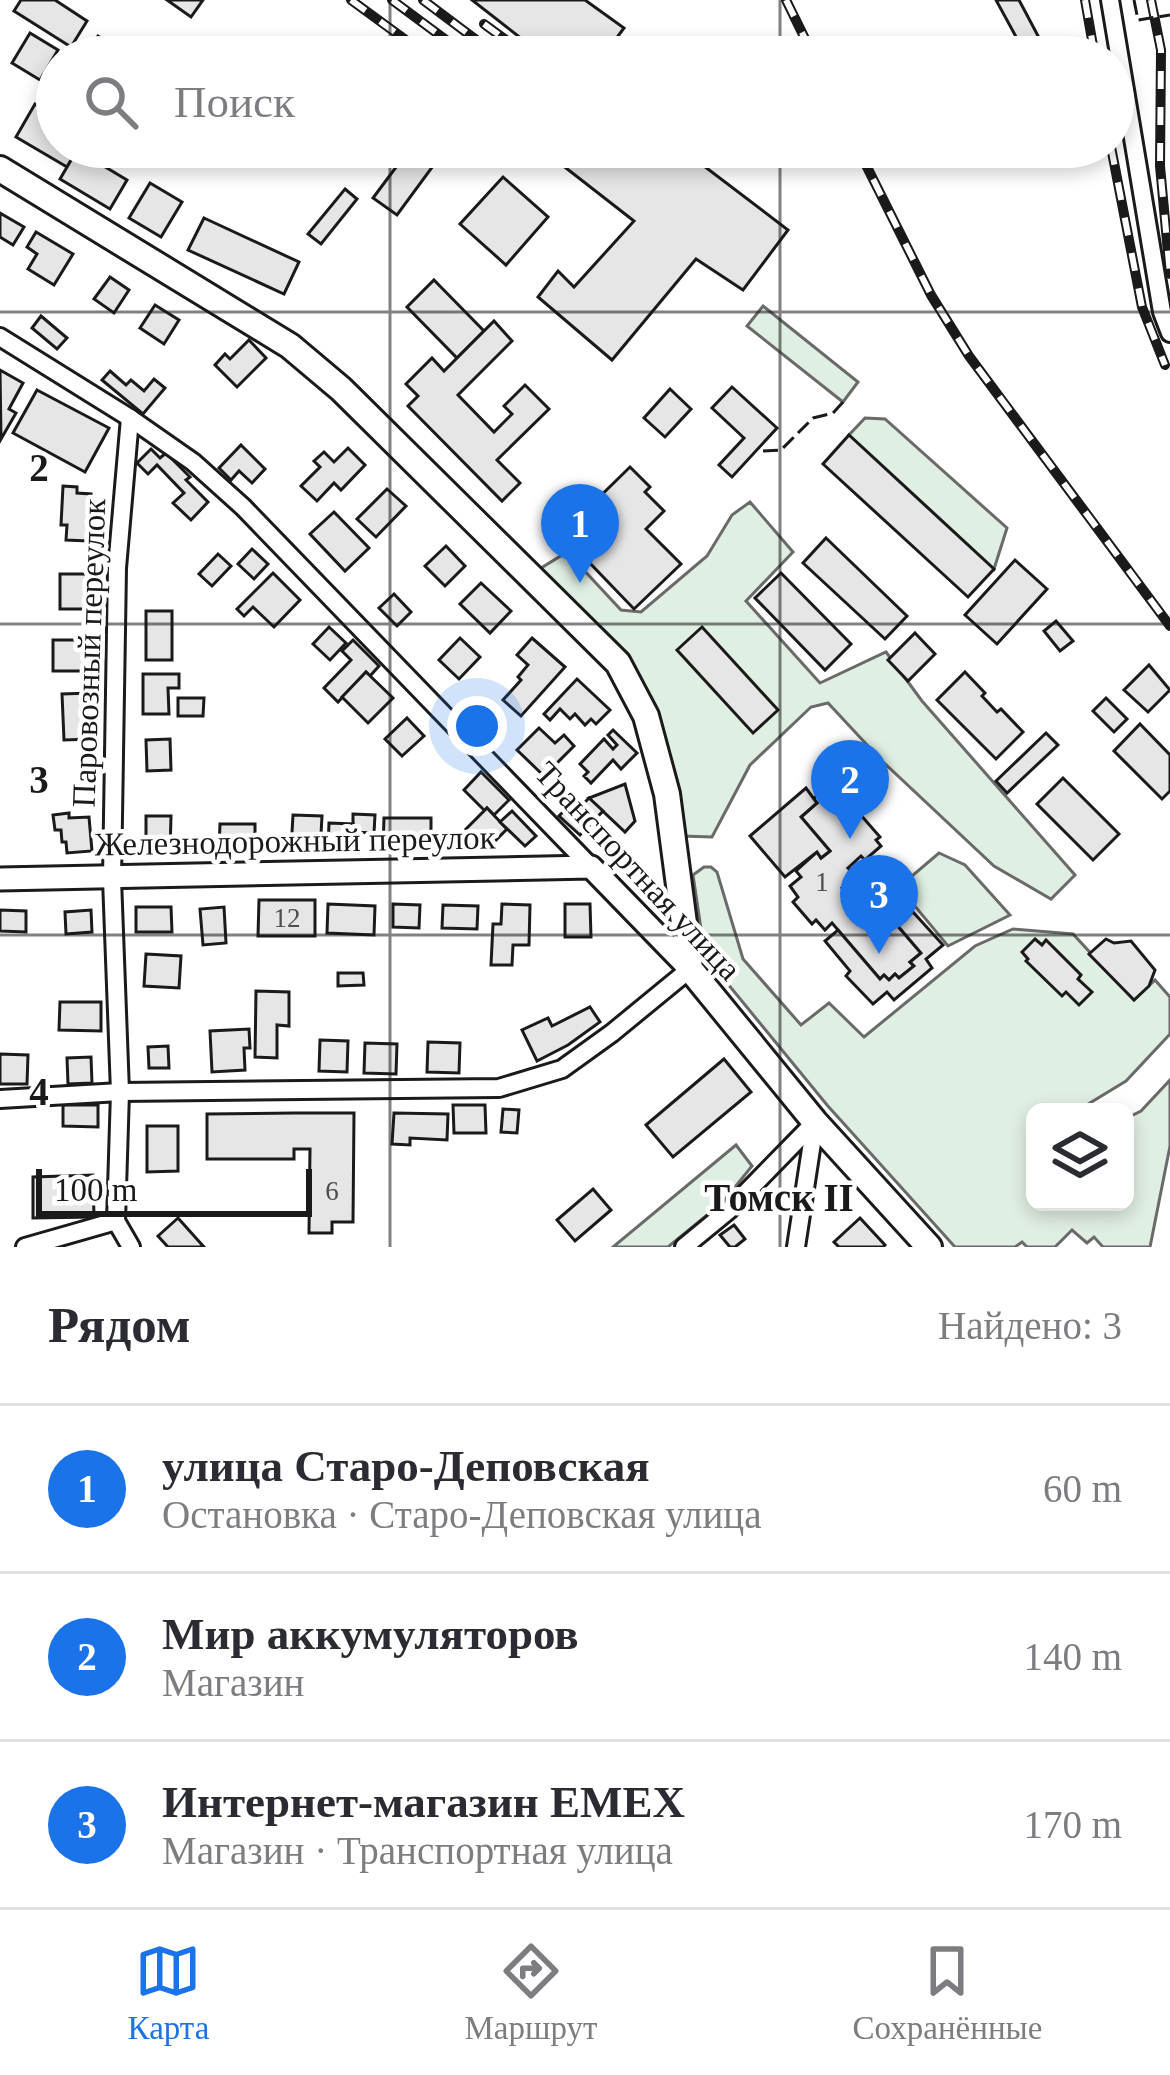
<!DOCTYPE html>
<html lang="ru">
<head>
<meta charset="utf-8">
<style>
	:root { --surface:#fff; --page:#f2f2f3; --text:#2b2b33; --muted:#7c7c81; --line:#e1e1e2; --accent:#1a73e8 }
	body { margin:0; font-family:"Times New Roman",serif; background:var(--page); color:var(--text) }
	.controls { position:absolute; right:36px; bottom:36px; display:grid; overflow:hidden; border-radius:18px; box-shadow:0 6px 18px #0003 }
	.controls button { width:108px; height:108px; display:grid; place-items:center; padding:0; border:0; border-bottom:3px solid var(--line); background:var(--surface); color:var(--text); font:60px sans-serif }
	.scale { position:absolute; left:36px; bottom:30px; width:276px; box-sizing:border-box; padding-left:12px; border:6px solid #1a1a1a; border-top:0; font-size:33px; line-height:42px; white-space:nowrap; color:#1a1a1a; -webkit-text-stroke:9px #fff; paint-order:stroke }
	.you { position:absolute; left:477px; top:726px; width:42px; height:42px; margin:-30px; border:9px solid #fff; border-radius:50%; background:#1a73e8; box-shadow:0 0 0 18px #1a73e833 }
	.badge { display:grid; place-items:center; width:78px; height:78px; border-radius:50%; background:var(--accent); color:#fff; font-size:39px; font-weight:700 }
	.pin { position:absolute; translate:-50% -99px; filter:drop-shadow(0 3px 6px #0008) }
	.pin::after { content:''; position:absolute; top:63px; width:42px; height:36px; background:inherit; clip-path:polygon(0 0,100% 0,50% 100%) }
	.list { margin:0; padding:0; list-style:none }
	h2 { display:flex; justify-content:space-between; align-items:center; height:156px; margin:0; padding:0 48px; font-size:51px }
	h2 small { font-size:39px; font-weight:400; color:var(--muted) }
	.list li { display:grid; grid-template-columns:78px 1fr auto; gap:36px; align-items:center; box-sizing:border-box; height:168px; padding:0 48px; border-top:3px solid var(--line) }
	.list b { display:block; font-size:45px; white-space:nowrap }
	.list p { margin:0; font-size:39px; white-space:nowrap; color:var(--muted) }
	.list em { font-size:39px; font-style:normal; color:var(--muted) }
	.icon { flex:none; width:66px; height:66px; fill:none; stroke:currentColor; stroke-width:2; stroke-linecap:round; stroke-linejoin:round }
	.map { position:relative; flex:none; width:1170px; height:1247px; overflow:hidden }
	.search { position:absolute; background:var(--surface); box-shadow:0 6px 18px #0003; left:36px; right:36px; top:36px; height:132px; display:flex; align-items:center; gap:30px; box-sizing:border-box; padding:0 42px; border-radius:66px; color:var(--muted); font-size:45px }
	.sheet { height:660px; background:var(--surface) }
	nav { display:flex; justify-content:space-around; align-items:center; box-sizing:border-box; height:168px; border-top:3px solid var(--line); background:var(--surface); font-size:33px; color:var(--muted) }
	nav a { display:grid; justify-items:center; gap:6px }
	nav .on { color:var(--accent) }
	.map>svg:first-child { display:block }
	.green { fill:#e0efe3; stroke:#6a6a6a; stroke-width:3 }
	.building { fill:#e6e6e6; stroke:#1a1a1a; stroke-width:3 }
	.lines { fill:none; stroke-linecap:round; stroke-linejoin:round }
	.minor-casing { stroke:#1a1a1a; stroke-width:22 }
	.tertiary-casing { stroke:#1a1a1a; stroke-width:27 }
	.secondary-casing { stroke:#1a1a1a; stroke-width:30 }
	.minor { stroke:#fff; stroke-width:16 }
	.tertiary { stroke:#fff; stroke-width:21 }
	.secondary { stroke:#fff; stroke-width:24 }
	.rail-casing { stroke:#1a1a1a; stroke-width:10 }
	.rail { stroke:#fff; stroke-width:6; stroke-dasharray:18; stroke-linecap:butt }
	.fence { stroke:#1a1a1a; stroke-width:3; stroke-dasharray:15 6; stroke-linecap:butt }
	.grid { fill:none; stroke:#1a1a1a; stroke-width:3; stroke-opacity:0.55 }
	.labels { text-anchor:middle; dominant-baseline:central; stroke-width:9; stroke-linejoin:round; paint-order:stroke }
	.number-label { font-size:27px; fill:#4d4d4d }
	.street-label { font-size:33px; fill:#1a1a1a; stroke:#fff }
	.quarter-label { font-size:39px; font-weight:bold; fill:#1a1a1a; stroke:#fff }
	.grid-label { font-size:39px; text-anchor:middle; font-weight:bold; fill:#1a1a1a; stroke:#fff; stroke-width:9; stroke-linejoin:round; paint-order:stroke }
</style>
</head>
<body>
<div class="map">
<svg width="1170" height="1247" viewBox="0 0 1170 1247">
	<rect width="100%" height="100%" fill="#fff"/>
	<!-- green -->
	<g class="green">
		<polygon points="763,306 858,382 843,402 747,326"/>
		<polygon points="865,418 885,419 1007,528 994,569 849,435"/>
		<polygon points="750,502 793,552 746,601 820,683 886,652 922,701 1075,875 1051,899 994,866 882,761 828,703 811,707 750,765 712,837 682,836 653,712 538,570 567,552 621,610 641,612 707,556 732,515"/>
		<polygon points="939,853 965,865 1010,915 948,946 899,887"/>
		<polygon points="704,867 711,867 717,872 743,959 801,1025 829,1003 864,1037 975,946 1013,929 1073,934 1134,1000 1155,980 1170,997 1170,1034 1126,1081 1075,1112 1035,1112 1035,1202 1125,1202 1125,1119 1141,1111 1170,1080 1170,1146 1150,1247 1103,1247 1094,1237 1087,1243 1072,1230 1055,1247 1027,1247 1022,1242 1015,1247 955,1247 827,1105 705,956 693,875"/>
		<polygon points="736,1145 752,1166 723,1202 668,1247 613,1247"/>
	</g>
	<!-- building -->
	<g class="building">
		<polygon points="21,0 55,0 87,21 71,47 14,11"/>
		<polygon points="167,0 203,0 191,17"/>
		<polygon points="472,0 585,0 624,28 612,44 625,57 545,57"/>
		<polygon points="996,0 1019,0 1045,49 1033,57 1027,57"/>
		<polygon points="30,33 58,50 40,80 12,63"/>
		<polygon points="98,36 134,57 85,57"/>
		<polygon points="35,104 57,117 57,147 79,147 67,167 16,137"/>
		<polygon points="411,147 447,147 397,215 373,198"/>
		<polygon points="539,147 679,147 788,230 743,290 696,259 612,360 538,297 558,271 574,287 634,221"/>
		<polygon points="77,150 127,180 110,209 60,179"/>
		<polygon points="503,177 548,217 506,265 460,224"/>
		<polygon points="150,183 182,202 161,237 129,218"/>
		<polygon points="345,189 357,199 321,244 308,234"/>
		<polygon points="0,213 24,227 13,245 0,237"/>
		<polygon points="204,218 299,262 284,294 188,250"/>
		<polygon points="36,232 73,254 54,285 28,269 37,254 27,247"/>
		<polygon points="110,277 129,290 114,313 94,299"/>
		<polygon points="434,280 484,331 457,358 407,307"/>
		<polygon points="155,305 179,320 164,344 140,328"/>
		<polygon points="41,316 67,338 57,349 32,328"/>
		<polygon points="494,321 512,341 458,395 494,432 512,414 504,406 525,385 549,409 497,460 520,483 502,501 408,406 418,396 406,384 432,358 444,371"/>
		<polygon points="249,340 266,358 237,387 215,365 225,354 230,359"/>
		<polygon points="0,370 23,383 9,409 16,413 1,439"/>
		<polygon points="110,371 126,385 131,380 144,391 154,379 165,388 143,414 102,380"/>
		<polygon points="732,387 777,428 732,477 719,465 744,438 712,408"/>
		<polygon points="670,389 691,409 665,437 644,418"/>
		<polygon points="37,390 109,428 85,472 13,433"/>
		<polygon points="849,435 994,569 968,597 823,464"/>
		<polygon points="241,445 265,469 252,483 239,471 231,480 219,468"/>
		<polygon points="348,448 365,465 341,490 334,483 317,501 301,486 320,467 314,461 324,452 334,462"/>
		<polygon points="151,449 160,458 166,453 190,477 186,480 208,502 191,520 173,503 184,493 157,465 148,474 137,463"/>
		<polygon points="630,467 650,487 645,492 664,511 646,529 681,564 634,609 584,557 604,538 581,515"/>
		<polygon points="63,486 77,487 77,493 91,494 88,541 66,540 67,525 61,525"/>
		<polygon points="387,489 406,506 376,537 357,519"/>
		<polygon points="334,512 369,548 345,571 310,534"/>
		<polygon points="826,538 907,616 885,639 803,563"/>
		<polygon points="446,546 465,566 445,586 425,566"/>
		<polygon points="252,549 268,564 254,579 238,564"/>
		<polygon points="218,554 231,566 212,586 199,574"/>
		<polygon points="1015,560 1047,589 997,644 965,615"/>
		<polygon points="273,573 300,600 274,627 253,607 244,616 237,609"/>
		<polygon points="781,573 851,644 825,670 755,598"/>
		<rect x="60" y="574" width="29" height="35"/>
		<polygon points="481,583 511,611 490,633 460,604"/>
		<polygon points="394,594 411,612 397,626 379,608"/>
		<rect x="146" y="611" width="26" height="49"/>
		<polygon points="1056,621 1073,641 1060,651 1044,631"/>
		<polygon points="329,627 346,643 330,660 313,644"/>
		<polygon points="702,627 778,710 753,733 677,650"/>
		<polygon points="915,633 935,654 908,681 888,660"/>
		<polygon points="460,638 480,657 459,679 439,660"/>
		<polygon points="532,638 565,667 521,716 503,700 521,680 518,677 528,665 517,655"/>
		<rect x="53" y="640" width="35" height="31"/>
		<polygon points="353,640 379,666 370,676 366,672 338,702 324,688 351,660 342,651"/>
		<polygon points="1149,665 1170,690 1148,712 1124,690"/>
		<polygon points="366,672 393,698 368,723 342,697"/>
		<polygon points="965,672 985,693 982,696 997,712 1001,709 1023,732 996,759 937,700"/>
		<polygon points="143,674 179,674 179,688 168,688 169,714 143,714"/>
		<polygon points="577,679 610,710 596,724 591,719 585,725 575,714 570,719 560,709 550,720 544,714"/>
		<polygon points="91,693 92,739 64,740 62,694"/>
		<polygon points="178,698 204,698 203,716 178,716"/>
		<polygon points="1106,698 1127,719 1114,732 1093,711"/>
		<polygon points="407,718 424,736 402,756 385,739"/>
		<polygon points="1140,724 1170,755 1170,791 1162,799 1114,751"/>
		<polygon points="539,728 555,743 564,735 574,746 544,776 517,750"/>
		<polygon points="613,730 637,753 621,769 613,760 591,783 584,776 588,772 580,764 604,739 613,749 617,745 608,735"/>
		<polygon points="1046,733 1058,745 1007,793 996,781"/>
		<polygon points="170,739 171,770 147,771 146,740"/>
		<polygon points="481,772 509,800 494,815 487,808 485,811 464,790"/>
		<polygon points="1063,778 1119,834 1093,860 1037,804"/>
		<polygon points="625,784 635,821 625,832 589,798"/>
		<polygon points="828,786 835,793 839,790 880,837 876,840 881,846 865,860 861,856 848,868 856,876 842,888 856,905 870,894 921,953 910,962 914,966 899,978 895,974 889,980 884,975 880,979 832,923 825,930 816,920 812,924 793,902 798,897 790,886 801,877 796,871 817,852 821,858 830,851 801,817 817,803 813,799"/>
		<polygon points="806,788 817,803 801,817 830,851 821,858 817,852 785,877 750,836"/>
		<polygon points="589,798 603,811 580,835 559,816 573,802 579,808"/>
		<polygon points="487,808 507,829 486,850 466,829"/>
		<polygon points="512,811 536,836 525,846 500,822"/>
		<polygon points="69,813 69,818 89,817 92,851 67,853 66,842 62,842 61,830 55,830 53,815"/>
		<polygon points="353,814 375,815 374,833 353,832"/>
		<polygon points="293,815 322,816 320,852 291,850"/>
		<polygon points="146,816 171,816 170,853 146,852"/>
		<polygon points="384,818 431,818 431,850 383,849"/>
		<polygon points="329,823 353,824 352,850 328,849"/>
		<polygon points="220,824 255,824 255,852 219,851"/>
		<polygon points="259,900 315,900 315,936 258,936"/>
		<polygon points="328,904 375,906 374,935 327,933"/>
		<polygon points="393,904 420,905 419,928 393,927"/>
		<polygon points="502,904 530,905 529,945 513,945 512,965 491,965 493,924 501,924"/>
		<polygon points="565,904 590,904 591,937 565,937"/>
		<polygon points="443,905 478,906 477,929 442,928"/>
		<polygon points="136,907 171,907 172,932 136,932"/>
		<polygon points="224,907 226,943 203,945 200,909"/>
		<polygon points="0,910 26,911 26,932 0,931"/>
		<polygon points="91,910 92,932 66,934 65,912"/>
		<polygon points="913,912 943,945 926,959 932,968 894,1000 887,992 873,1004 846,976 850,971 825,941 838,930 880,979 884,975 889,980 895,974 899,978 914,966 910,962 921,953 897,925"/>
		<polygon points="1035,939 1042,945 1046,940 1081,975 1078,979 1092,992 1079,1005 1066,992 1062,996 1026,961 1028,959 1022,952"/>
		<polygon points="1106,939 1114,943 1131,941 1155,970 1149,986 1134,1000 1089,954"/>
		<polygon points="146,954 181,956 179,988 144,986"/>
		<polygon points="338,973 363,973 364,985 338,986"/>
		<polygon points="256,991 289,992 289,1026 277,1025 277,1058 255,1057"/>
		<polygon points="60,1002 101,1002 101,1031 59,1030"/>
		<polygon points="590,1007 600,1022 568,1045 537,1061 522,1030 548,1018 552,1026"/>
		<polygon points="249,1029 250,1048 244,1048 245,1070 212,1072 210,1031"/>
		<polygon points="320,1040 348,1041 347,1072 319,1071"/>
		<polygon points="428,1042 460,1043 459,1073 427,1072"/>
		<polygon points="365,1043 397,1044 396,1074 364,1073"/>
		<polygon points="168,1046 169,1068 149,1068 148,1047"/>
		<polygon points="0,1054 28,1055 27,1084 0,1084"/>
		<polygon points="91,1057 92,1083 68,1084 67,1058"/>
		<polygon points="724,1059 751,1092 673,1157 646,1125"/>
		<polygon points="63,1105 98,1105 98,1127 63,1126"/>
		<polygon points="453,1105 485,1105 486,1133 454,1133"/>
		<polygon points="503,1109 519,1110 517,1133 501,1132"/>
		<polygon points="294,1113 354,1113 353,1222 332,1222 332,1233 309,1233 310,1149 294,1149 294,1159 207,1159 207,1114"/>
		<polygon points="394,1113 448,1114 447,1140 410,1138 410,1145 392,1144"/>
		<polygon points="147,1126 178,1126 178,1171 147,1172"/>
		<polygon points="93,1175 94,1217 33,1218 33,1177"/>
		<polygon points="593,1189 611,1210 575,1241 557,1220"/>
		<polygon points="178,1218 204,1247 168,1247 158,1236"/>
		<polygon points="860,1218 885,1245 883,1247 839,1247 834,1242"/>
		<polygon points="734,1225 745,1239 735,1247 730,1247 720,1235"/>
	</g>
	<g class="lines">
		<defs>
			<g id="minor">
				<polyline points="1110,0 1162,312 1170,333"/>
				<polyline points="0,337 130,418 193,462 243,507 591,867"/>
				<polyline points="130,418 117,568 112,879 120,1092 116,1221 131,1247"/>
				<polyline points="0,1099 120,1092 499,1088 562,1069 612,1033 690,969"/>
				<polyline points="25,1247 116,1221"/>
				<polyline points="684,1247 729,1210 815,1122"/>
				<polyline points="796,1247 815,1123"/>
			</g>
			<polyline id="tertiary" points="0,879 591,867 690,969"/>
			<polyline id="secondary" points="0,169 290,346 341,389 618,663 646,716 667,794 690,969 815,1122 929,1247"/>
		</defs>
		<!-- minor casing -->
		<use href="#minor" class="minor-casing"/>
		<!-- tertiary casing -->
		<use href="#tertiary" class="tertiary-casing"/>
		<!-- secondary casing -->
		<use href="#secondary" class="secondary-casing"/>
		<!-- minor -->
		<use href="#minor" class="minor"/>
		<!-- tertiary -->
		<use href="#tertiary" class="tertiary"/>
		<!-- secondary -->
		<use href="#secondary" class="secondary"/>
		<defs>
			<g id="rail">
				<polyline points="351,0 429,57"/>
				<polyline points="392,0 469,57"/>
				<polyline points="423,0 499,57"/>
				<polyline points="786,0 814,57"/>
				<polyline points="1085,0 1095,57"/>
				<polyline points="1151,0 1161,50 1160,166 1170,274"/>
				<polyline points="484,24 525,54"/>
				<polyline points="857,147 931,295 969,356 1170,626"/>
				<polyline points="1111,147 1142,307 1165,365"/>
			</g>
		</defs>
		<!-- rail casing -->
		<use href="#rail" class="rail-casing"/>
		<!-- rail -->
		<use href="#rail" class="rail"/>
		<!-- fence -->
		<g class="fence">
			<polyline points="1134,0 1138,20 1170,15"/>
			<polyline points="763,451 781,450 813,418 833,413 843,402"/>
		</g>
	</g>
	<!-- grid -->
	<path class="grid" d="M390 0V57M780 0V57M390 147V1247M780 147V1247M0 312H1170M0 624H1170M0 935H1170"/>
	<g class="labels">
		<!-- number labels -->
		<g class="number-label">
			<text x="822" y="882">1</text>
			<text x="287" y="918">12</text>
			<text x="332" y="1191">6</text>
		</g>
		<!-- street labels -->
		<g class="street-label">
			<text transform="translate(89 653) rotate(-88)">Паровозный переулок</text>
			<text transform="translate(295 841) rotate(-1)">Железнодорожный переулок</text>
			<text transform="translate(638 871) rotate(47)">Транспортная улица</text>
		</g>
		<!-- quarter labels -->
		<g class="quarter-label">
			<text x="779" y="1197">Томск II</text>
		</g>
	</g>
	<g class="grid-label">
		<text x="39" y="481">2</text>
		<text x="39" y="793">3</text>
		<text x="39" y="1105">4</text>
	</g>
</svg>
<div class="controls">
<button><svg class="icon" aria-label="layers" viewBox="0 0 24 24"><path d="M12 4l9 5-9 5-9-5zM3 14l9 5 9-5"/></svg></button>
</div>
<div class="scale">100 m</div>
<div class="you"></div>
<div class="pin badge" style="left:580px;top:583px">1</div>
<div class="pin badge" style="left:850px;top:839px">2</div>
<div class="pin badge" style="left:879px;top:954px">3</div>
<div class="search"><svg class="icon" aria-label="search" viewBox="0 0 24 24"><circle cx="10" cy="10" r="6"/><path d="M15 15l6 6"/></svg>Поиск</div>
</div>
<section class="sheet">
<h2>Рядом<small>Найдено: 3</small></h2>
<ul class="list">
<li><span class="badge">1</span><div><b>улица Старо-Деповская</b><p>Остановка · Старо-Деповская улица</p></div><em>60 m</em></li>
<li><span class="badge">2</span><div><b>Мир аккумуляторов</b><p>Магазин</p></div><em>140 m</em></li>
<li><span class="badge">3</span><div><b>Интернет-магазин EMEX</b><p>Магазин · Транспортная улица</p></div><em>170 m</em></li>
</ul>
</section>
<nav>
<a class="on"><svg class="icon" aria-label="map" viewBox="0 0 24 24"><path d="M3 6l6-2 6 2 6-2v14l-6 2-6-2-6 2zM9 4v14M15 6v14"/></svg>Карта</a>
<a><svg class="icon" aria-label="directions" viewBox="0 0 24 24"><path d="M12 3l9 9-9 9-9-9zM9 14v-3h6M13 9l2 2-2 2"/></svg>Маршрут</a>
<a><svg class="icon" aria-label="saved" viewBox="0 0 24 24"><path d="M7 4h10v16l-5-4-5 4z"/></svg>Сохранённые</a>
</nav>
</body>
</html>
